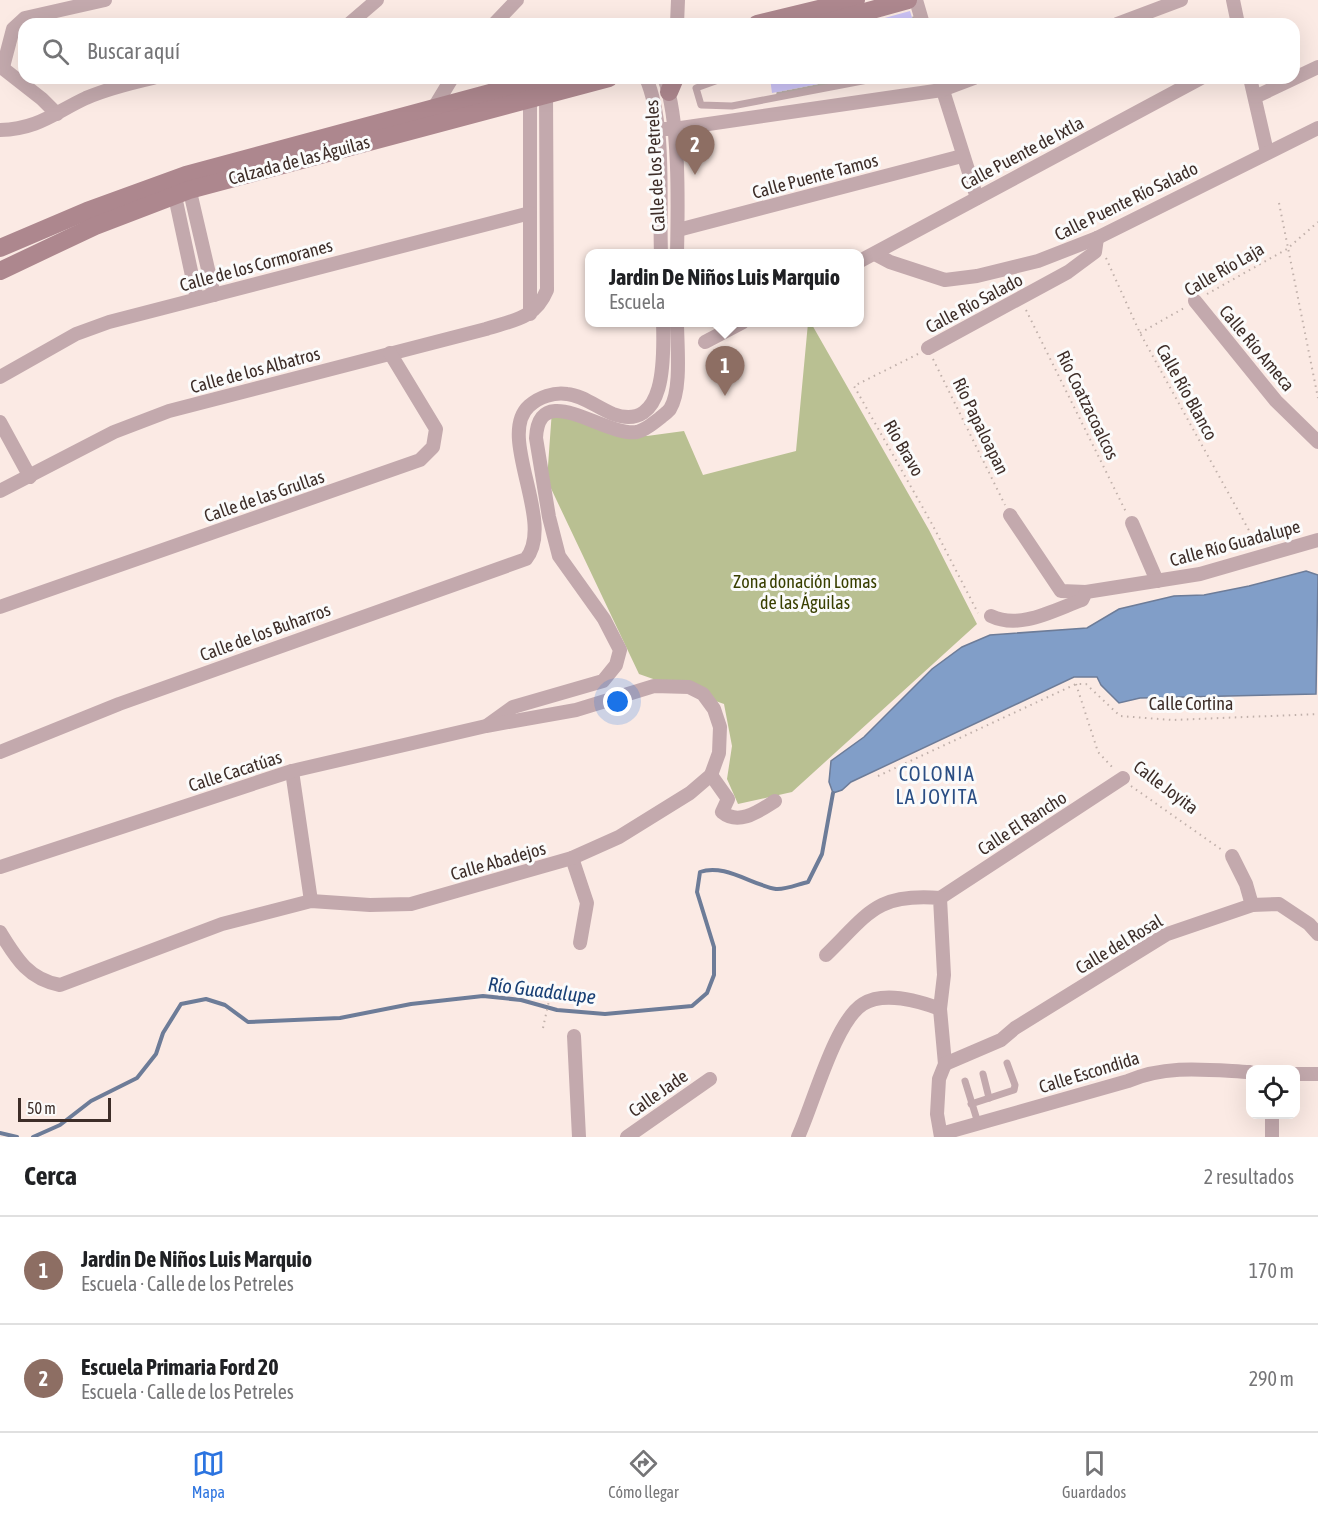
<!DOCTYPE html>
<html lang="es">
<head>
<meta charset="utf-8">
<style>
	:root { --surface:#fff; --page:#f2f2f2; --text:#202124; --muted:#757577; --line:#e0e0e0; --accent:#2c74e0 }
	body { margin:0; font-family:"Asap Condensed",sans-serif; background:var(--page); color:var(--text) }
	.controls { position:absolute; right:18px; bottom:18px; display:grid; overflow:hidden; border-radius:12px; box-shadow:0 6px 24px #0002 }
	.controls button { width:54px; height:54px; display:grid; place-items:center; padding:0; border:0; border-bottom:2px solid var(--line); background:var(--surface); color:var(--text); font:30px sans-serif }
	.scale { position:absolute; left:18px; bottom:15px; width:93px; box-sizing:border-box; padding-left:6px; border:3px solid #3d2d28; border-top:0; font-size:16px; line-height:21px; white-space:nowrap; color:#3d2d28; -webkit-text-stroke:4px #fbfbfb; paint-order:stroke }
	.you { position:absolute; left:618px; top:702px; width:21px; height:21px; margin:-15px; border:4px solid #fff; border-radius:50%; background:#1a73e8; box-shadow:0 0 0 9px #1a73e833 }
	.badge { display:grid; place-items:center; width:39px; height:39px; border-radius:50%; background:var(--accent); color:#fff; font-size:20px; font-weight:700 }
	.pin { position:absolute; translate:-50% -50px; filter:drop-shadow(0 2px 3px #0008) }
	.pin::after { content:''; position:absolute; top:32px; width:21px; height:18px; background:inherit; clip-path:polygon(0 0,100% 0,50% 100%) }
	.popup { position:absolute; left:585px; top:249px; width:279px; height:78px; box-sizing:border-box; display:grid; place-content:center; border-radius:12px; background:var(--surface); filter:drop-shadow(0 2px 4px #0005); font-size:20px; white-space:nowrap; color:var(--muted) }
	.popup b { font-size:22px; color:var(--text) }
	.popup::after { content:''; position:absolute; left:50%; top:100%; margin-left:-12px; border:12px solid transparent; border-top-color:var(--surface) }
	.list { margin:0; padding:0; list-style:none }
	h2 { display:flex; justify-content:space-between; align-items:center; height:78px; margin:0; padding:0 24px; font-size:26px }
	h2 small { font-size:20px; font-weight:400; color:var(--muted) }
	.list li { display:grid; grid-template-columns:39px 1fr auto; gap:18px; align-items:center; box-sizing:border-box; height:108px; padding:0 24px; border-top:2px solid var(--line) }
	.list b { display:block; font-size:22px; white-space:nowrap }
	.list p { margin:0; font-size:20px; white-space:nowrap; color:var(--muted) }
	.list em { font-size:20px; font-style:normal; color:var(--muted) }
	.icon { flex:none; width:33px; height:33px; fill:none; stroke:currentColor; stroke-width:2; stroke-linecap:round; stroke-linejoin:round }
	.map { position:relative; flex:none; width:1318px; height:1137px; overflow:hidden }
	.search { position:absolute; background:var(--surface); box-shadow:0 6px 24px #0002; left:18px; right:18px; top:18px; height:66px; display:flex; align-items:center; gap:15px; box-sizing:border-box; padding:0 21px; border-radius:18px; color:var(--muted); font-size:22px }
	.sheet { height:294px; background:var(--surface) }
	nav { display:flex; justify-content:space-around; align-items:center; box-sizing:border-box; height:84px; border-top:2px solid var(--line); background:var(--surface); font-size:16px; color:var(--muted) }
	nav a { display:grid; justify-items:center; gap:3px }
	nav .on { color:var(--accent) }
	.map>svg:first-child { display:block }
	.green { fill:#b9c092 }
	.water { fill:#819ec8; stroke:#6d7c98; stroke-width:1.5 }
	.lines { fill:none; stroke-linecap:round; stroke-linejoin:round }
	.stream { stroke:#6d7c98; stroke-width:4 }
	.building { fill:#cbc2f5; filter:url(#shadow) }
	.path { stroke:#c0b0aa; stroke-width:2; stroke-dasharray:1.5 4.5; stroke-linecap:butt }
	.lane { stroke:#c3a9ad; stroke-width:7 }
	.street { stroke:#c3a9ad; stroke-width:14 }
	.secondary { stroke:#ad878e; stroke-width:18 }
	.labels { text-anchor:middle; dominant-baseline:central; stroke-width:6; stroke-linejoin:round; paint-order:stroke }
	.street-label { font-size:18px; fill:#3d2d28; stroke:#fbfbfb }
	.park-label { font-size:18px; fill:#393f00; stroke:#fbfbfb }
	.neighbourhood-label { font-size:20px; letter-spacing:1.5px; fill:#2a4d83; stroke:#fbfbfb }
	.water-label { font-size:20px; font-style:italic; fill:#1a4075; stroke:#fbfbfb }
</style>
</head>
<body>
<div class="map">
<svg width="1318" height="1137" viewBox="0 0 1318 1137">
	<defs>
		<filter id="shadow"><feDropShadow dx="5" dy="5" stdDeviation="0" flood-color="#0004"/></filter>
	</defs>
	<rect width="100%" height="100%" fill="#fbeae4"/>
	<!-- green -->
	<polygon class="green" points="808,323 811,323 929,530 977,624 792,792 738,804 727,779 732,746 724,704 639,674 547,480 552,410 647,436 684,431 703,475 796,451"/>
	<!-- water -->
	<polygon class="water" points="1306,571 1318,575 1316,694 1140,698 1119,703 1101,685 1097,677 1074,677 851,782 842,790 833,793 829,782 831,761 864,737 932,669 962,647 990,635 1087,628 1119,609 1174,596 1204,595 1249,586"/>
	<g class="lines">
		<!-- stream -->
		<g class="stream">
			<polyline points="0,1133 17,1137"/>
			<path d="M33 1137 60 1125 91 1101 137 1078 156 1054 163 1033 181 1004 206 999 225 1005 248 1022 340 1018 411 1004 483 996 521 1000 557 1010 605 1014 692 1006 707 993 714 975V947L697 892 700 872C724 863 752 885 776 889 785 890 799 884 808 882L822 854 833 793"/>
		</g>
	</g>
	<!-- building -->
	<g class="building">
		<polygon points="910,11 914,24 870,24 870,22"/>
		<polygon points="770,78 848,78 772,93"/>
	</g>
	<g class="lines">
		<!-- path -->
		<g class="path">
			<polyline points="1279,203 1318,398"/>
			<polyline points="1106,258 1140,333 1257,545"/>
			<polyline points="1207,294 1287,249 1318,222"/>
			<polyline points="1026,310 1126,512"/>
			<polyline points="1140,333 1184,308"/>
			<polyline points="918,354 854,386 932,524 978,613"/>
			<polyline points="933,359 1005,505"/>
			<polyline points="1076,684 1098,752 1114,769"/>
			<polyline points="878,776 1076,684 1086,684 1120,716 1172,720 1318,714"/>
			<polyline points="1131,786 1222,850"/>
			<polyline points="543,1028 550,996"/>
		</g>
		<!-- lane -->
		<g class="lane">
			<polyline points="724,78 696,88 701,105 732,106 878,78"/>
			<polyline points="983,1074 989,1098"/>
			<polyline points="965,1081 978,1123"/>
			<polyline points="971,1104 1014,1090 1015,1085 1007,1063"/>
		</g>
		<!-- street -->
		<g class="street">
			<polyline points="916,0 923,24"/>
			<polyline points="1233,0 1238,24"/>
			<polyline points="349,24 377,0"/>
			<polyline points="494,24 517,0"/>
			<polyline points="677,24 678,0"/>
			<polyline points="1117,24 1181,0"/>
			<polyline points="0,66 42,99 57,114"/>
			<polyline points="3,67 13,29 25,18 105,0"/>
			<path d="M646 78C666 123 659 203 661 254"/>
			<path d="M664 78C680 118 678 208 677 254"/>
			<polyline points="939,78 977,198"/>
			<polyline points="1250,78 1267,152"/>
			<polyline points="1255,97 1318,67"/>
			<polyline points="530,98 530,314"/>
			<polyline points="437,113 435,106 452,78"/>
			<polyline points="658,129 674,129 942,90 974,78"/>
			<path d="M0 130C38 129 54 113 86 98 107 89 131 83 153 78"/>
			<polyline points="188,183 214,295"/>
			<polyline points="173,187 197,299"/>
			<polyline points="678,230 962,156"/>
			<polyline points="875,254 890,262 945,280 977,276 1038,261 1097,238 1318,128"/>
			<polyline points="860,261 1201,78"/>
			<polyline points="1195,301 1276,401 1318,442"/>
			<polyline points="705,342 743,322"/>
			<polyline points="928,348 1068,272 1095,252 1097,238"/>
			<polyline points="0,377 76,334 109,322 530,213"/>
			<polyline points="0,422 30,477"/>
			<path d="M0 491 114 432 169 411 486 329C514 320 535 319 547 290L546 94"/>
			<polyline points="1010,515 1061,591 1086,592"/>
			<polyline points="1132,523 1157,581"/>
			<polyline points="0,607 420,460 433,447 436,429 390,353"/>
			<path d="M991 616C1020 630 1054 610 1082 600L1086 592 1200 574 1318 540"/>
			<path d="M488 725 513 707 603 681 616 665 620 650 604 619 559 556 549 517 536 438C539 378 604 437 637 432 646 430 652 424 660 418 663 415 668 412 670 409 682 390 677 345 677 322"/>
			<path d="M0 752 119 704 526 559C556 522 496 436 529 406 539 397 554 392 567 394 582 395 598 408 613 414 667 433 664 355 663 322"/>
			<polyline points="292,771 311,901"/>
			<path d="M711 775 728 799 722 812C739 826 759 811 775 801"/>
			<polyline points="1232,856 1246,884 1252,905"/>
			<polyline points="572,858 587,903 580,943"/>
			<path d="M0 867 292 771 486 726 576 710 654 686 689 687 703 694 714 709 720 727 719 753 711 775 690 793 619 837 572 858 411 904 370 905 311 901 222 924 60 985C28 979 16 958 0 932"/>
			<polyline points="940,898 1123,778"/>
			<path d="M826 955C869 913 876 893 940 898L944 975 940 1009 945 1064 939 1079 937 1114 941 1137"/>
			<polyline points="574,1036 579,1137"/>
			<polyline points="945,1064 1001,1040 1015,1028 1167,934 1252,905 1279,904 1309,924 1318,934"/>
			<polyline points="1296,1074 1318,1074"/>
			<path d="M941 1134 1128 1081C1167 1064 1209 1070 1250 1072"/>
			<polyline points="627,1137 710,1079"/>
			<path d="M798 1137C813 1105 835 1021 863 1004 884 991 919 1001 940 1009"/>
			<polyline points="1272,1137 1272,1114"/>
		</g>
		<!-- secondary -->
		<g class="secondary">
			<polyline points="757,24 856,0"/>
			<polyline points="821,24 908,0"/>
			<polyline points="669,92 675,78"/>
			<polyline points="0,248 87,211 186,175 545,78"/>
			<polyline points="0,271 95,226 189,190 609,78"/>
		</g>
	</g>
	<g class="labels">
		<!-- street labels -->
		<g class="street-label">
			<text transform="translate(1022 153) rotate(-28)">Calle Puente de Ixtla</text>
			<text transform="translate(299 160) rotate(-15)">Calzada de las Águilas</text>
			<text transform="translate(655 166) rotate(-93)">Calle de los Petreles</text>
			<text transform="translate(815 176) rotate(-15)">Calle Puente Tamos</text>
			<text transform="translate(1126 201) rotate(-26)">Calle Puente Río Salado</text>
			<text transform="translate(256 265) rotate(-15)">Calle de los Cormoranes</text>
			<text transform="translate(1224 269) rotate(-30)">Calle Río Laja</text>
			<text transform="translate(974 303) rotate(-28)">Calle Río Salado</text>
			<text transform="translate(1257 348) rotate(50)">Calle Río Ameca</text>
			<text transform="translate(255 370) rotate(-15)">Calle de los Albatros</text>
			<text transform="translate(1187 392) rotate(61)">Calle Río Blanco</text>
			<text transform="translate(1088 405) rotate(64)">Río Coatzacoalcos</text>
			<text transform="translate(981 426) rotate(64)">Río Papaloapan</text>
			<text transform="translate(904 448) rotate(60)">Río Bravo</text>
			<text transform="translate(264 496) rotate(-19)">Calle de las Grullas</text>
			<text transform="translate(1235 543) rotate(-15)">Calle Río Guadalupe</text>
			<text transform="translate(265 632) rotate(-20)">Calle de los Buharros</text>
			<text x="1191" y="703">Calle Cortina</text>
			<text transform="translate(235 771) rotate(-18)">Calle Cacatúas</text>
			<text transform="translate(1166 787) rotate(37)">Calle Joyita</text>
			<text transform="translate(1022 823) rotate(-33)">Calle El Rancho</text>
			<text transform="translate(498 861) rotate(-16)">Calle Abadejos</text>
			<text transform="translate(1119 944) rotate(-31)">Calle del Rosal</text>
			<text transform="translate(1089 1072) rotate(-17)">Calle Escondida</text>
			<text transform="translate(658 1093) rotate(-35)">Calle Jade</text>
		</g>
		<!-- park labels -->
		<g class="park-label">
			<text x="805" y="581">Zona donación Lomas<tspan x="805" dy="21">de las Águilas</tspan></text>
		</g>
		<!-- neighbourhood labels -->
		<g class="neighbourhood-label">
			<text x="937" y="773">COLONIA<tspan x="937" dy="23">LA JOYITA</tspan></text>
		</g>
		<!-- water labels -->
		<g class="water-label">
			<text transform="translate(542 990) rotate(7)">Río Guadalupe</text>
		</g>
	</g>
</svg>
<div class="controls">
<button><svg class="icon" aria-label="locate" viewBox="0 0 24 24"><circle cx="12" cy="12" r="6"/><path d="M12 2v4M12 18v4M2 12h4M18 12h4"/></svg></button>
</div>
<div class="scale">50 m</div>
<div class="you"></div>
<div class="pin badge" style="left:725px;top:396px;background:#8d6e63">1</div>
<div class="popup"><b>Jardin De Niños Luis Marquio</b>Escuela</div>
<div class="pin badge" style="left:695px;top:175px;background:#8d6e63">2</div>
<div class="search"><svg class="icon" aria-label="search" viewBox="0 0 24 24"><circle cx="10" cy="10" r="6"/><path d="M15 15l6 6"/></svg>Buscar aquí</div>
</div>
<section class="sheet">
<h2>Cerca<small>2 resultados</small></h2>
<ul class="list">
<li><span class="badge" style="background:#8d6e63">1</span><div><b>Jardin De Niños Luis Marquio</b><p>Escuela · Calle de los Petreles</p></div><em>170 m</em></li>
<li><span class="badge" style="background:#8d6e63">2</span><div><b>Escuela Primaria Ford 20</b><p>Escuela · Calle de los Petreles</p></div><em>290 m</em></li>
</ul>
</section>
<nav>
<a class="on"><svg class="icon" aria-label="map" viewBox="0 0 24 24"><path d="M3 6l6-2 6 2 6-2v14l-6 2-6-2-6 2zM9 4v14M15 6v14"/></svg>Mapa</a>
<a><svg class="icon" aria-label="directions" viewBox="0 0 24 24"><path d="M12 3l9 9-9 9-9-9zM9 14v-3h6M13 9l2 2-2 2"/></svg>Cómo llegar</a>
<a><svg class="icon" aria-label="saved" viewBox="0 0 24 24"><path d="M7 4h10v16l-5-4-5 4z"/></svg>Guardados</a>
</nav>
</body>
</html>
